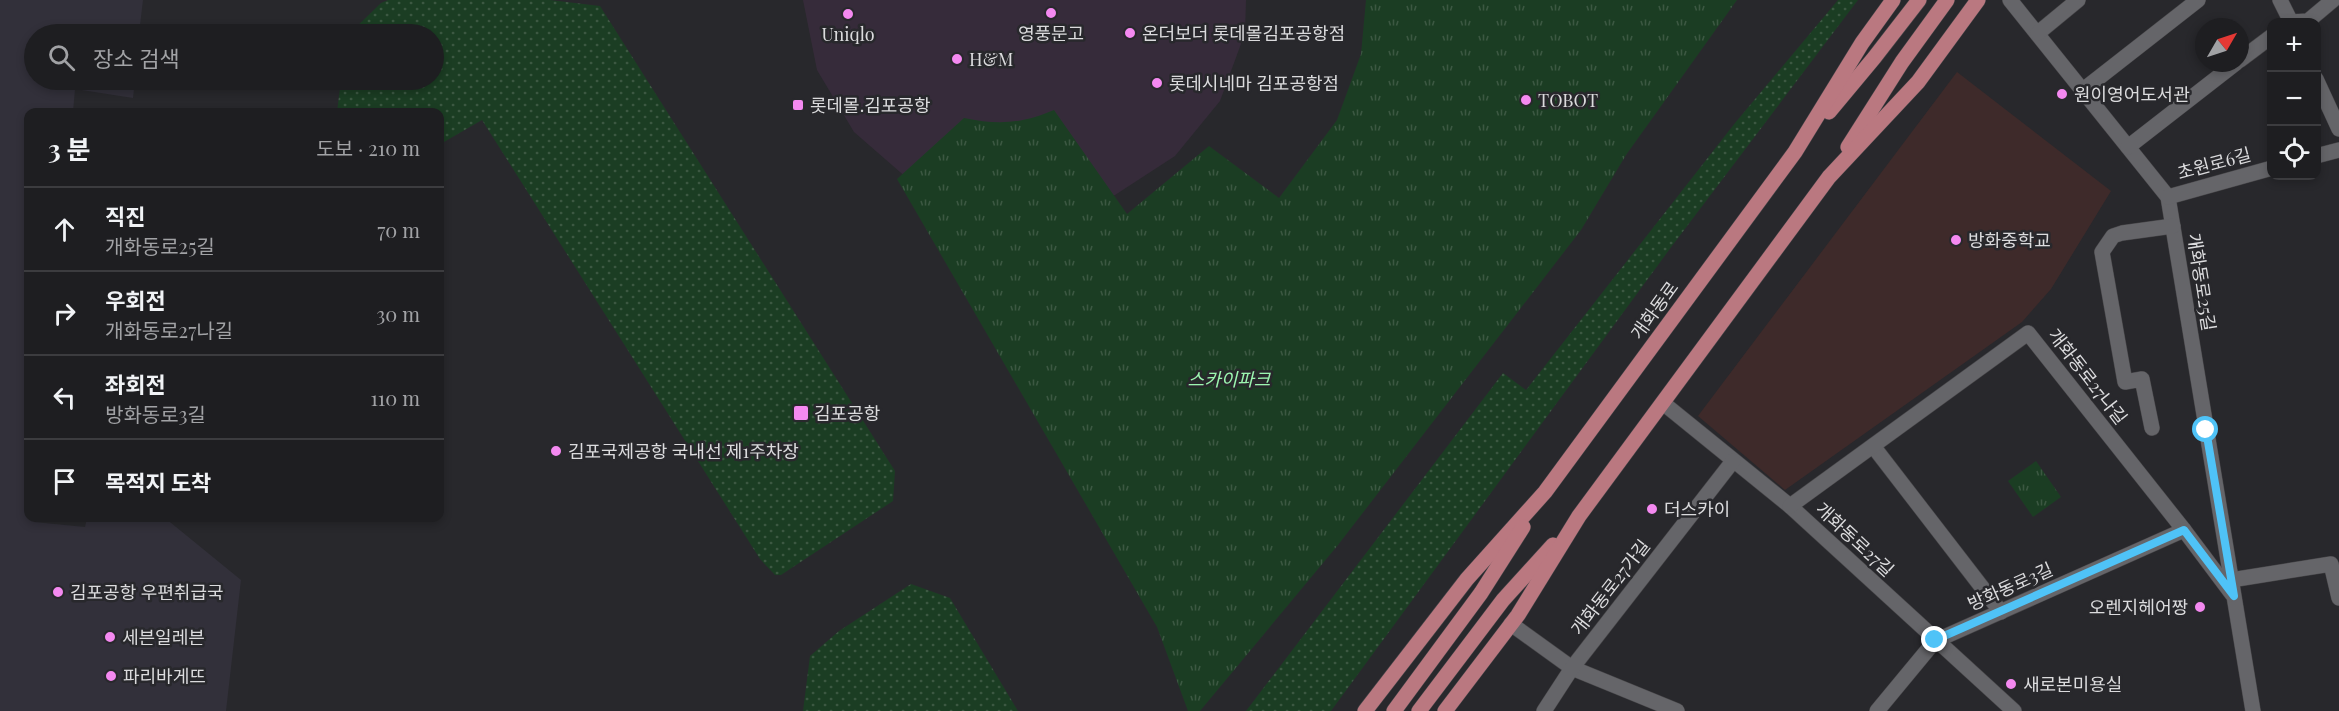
<!DOCTYPE html>
<html lang="ko">
<head>
<meta charset="utf-8">
<style>
	:root { --surface:#1e1e21; --page:#2b2b2e; --text:#f1f3f6; --muted:#a1a2a5; --line:#3c3c3f }
	body { margin:0; font-family:"Playfair Display","Noto Sans KR",serif; background:var(--page); color:var(--text) }
	.controls { position:absolute; right:18px; top:18px; display:grid; overflow:hidden; border-radius:12px; box-shadow:0 3px 9px #0003 }
	.controls button { width:54px; height:54px; display:grid; place-items:center; padding:0; border:0; border-bottom:2px solid var(--line); background:var(--surface); color:var(--text); font:30px sans-serif }
	.compass { position:absolute; left:2195px; top:18px; width:54px; height:54px; border-radius:50%; background:var(--surface); box-shadow:0 3px 9px #0003; rotate:51deg }
	.stop { position:absolute; width:18px; height:18px; margin:-14px; border:4px solid #4fc3f7; border-radius:50%; background:#fff }
	.stop.end { background:#4fc3f7; border-color:#fff; box-shadow:0 2px 6px #0008 }
	.list { margin:0; padding:0; list-style:none }
	h2 { display:flex; justify-content:space-between; align-items:center; height:78px; margin:0; padding:0 24px; font-size:26px }
	h2 small { font-size:20px; font-weight:400; color:var(--muted) }
	.list li { display:grid; grid-template-columns:39px 1fr auto; gap:18px; align-items:center; box-sizing:border-box; height:84px; padding:0 24px; border-top:2px solid var(--line) }
	.list b { display:block; font-size:22px; white-space:nowrap }
	.list p { margin:0; font-size:20px; white-space:nowrap; color:var(--muted) }
	.list em { font-size:20px; font-style:normal; color:var(--muted) }
	.icon { flex:none; width:33px; height:33px; fill:none; stroke:currentColor; stroke-width:2; stroke-linecap:round; stroke-linejoin:round }
	.map { position:relative; flex:none; width:2339px; height:711px; overflow:hidden }
	.search { position:absolute; background:var(--surface); box-shadow:0 3px 9px #0003; left:24px; top:24px; width:420px; height:66px; display:flex; align-items:center; gap:15px; box-sizing:border-box; padding:0 21px; border-radius:33px; color:var(--muted); font-size:22px }
	.panel { position:absolute; background:var(--surface); box-shadow:0 3px 9px #0003; left:24px; top:108px; width:420px; height:414px; border-radius:12px }
	.map>svg:first-child { display:block }
	.commercial { fill:#362b3a }
	.education { fill:#3e2a2a }
	.built { fill:#32303a }
	.grass { fill:url(#grass-dots) }
	.park { fill:url(#park-tufts) }
	.lines { fill:none; stroke-linecap:round; stroke-linejoin:round }
	.minor-casing { stroke:#464548; stroke-width:16 }
	.major-casing { stroke:#464548; stroke-width:16 }
	.minor { stroke:#656569; stroke-width:15 }
	.major { stroke:#ba7880; stroke-width:15 }
	.route { stroke:#4fc3f7; stroke-width:8 }
	.poi-dot { fill:#f489f0; stroke:#28282c; stroke-width:2 }
	.labels { text-anchor:middle; dominant-baseline:central; stroke-width:5; stroke-linejoin:round; paint-order:stroke }
	.poi-label { font-size:18px; fill:#dbdbdd; stroke:#28282c; text-anchor:start }
	.street-label { font-size:18px; fill:#dbdbdd; stroke:#28282c }
	.park-label { font-size:18px; font-style:italic; fill:#9cf6b0; stroke:#28282c }
</style>
</head>
<body>
<div class="map">
<svg width="2339" height="711" viewBox="0 0 2339 711">
	<defs>
		<pattern id="grass-dots" width="8" height="8" patternUnits="userSpaceOnUse" patternTransform="scale(1.5)"><rect width="8" height="8" fill="#1b3d23"/><path d="M2 2h.1M6 6h.1" fill="none" stroke="#3c5842" stroke-width="1.8" stroke-linecap="round"/></pattern>
		<pattern id="park-tufts" width="24" height="20" patternUnits="userSpaceOnUse" patternTransform="scale(1.5)"><rect width="24" height="20" fill="#1b3d23"/><path d="M3 7l-1-3M5 7V3M7 7l1-3M15 17l-1-3M17 17v-4M19 17l1-3" fill="none" stroke="#3c5842"/></pattern>
	</defs>
	<rect width="100%" height="100%" fill="#28282c"/>
	<!-- commercial -->
	<polygon class="commercial" points="803,0 1246,0 1245,33 1220,101 1175,156 1115,195 1045,212 908,179 854,132 817,70"/>
	<!-- education -->
	<polygon class="education" points="1957,72 2111,191 2051,289 2022,322 1785,490 1698,416"/>
	<!-- built -->
	<polygon class="built" points="0,0 143,0 139,34 34,34 34,80 135,80 133,98 75,89 73,112 28,112 28,518 34,518 34,522 85,527 87,518 165,518 241,580 226,711 0,711"/>
	<!-- grass -->
	<g class="grass">
		<polygon points="388,0 550,0 600,6 895,471 893,501 781,575 775,575 760,559 482,120 444,142 440,149 440,112 337,112 341,80 434,80 434,34 349,34 381,3"/>
		<polygon points="1838,0 1858,0 1672,246 1331,711 1246,711 1503,373 1526,390 1735,123"/>
		<polygon points="911,584 950,598 1018,711 803,711 810,656 839,631"/>
	</g>
	<!-- park -->
	<g class="park">
		<path d="M1366 0H1737L1626 155 1581 230 1338 545 1200 711H1188L1157 627 897 179 964 118C998 125 1021 124 1054 110L1127 214 1209 146 1279 198 1337 120 1361 54Z"/>
		<polygon points="2036,461 2061,497 2033,517 2008,481"/>
	</g>
	<g class="lines">
		<defs>
			<g id="minor">
				<polyline points="2010,0 2168,197 2253,711"/>
				<polyline points="2280,0 2291,22"/>
				<polyline points="2289,22 2308,21 2333,0"/>
				<polyline points="2038,33 2078,0"/>
				<polyline points="2240,60 2272,36"/>
				<polyline points="2316,79 2339,129"/>
				<polyline points="2083,90 2198,0"/>
				<polyline points="2128,147 2236,63"/>
				<polyline points="2316,156 2339,150"/>
				<polyline points="2168,197 2272,168"/>
				<polyline points="1663,403 1790,506 2014,711"/>
				<polyline points="2152,428 2142,379 2125,382 2102,252 2113,236 2122,233 2173,226"/>
				<polyline points="1873,446 2001,612"/>
				<polyline points="1790,506 2028,333 2184,530 2232,594"/>
				<polyline points="2231,580 2331,564 2339,598"/>
				<polyline points="1511,624 1572,668 1677,711"/>
				<polyline points="1544,711 1572,668 1733,461"/>
				<polyline points="1877,711 1935,641 2184,530"/>
			</g>
			<g id="major">
				<polyline points="1829,112 1874,58 1919,0"/>
				<polyline points="1848,147 1902,62 1947,0"/>
				<polyline points="1365,711 1467,579 1545,492 1795,152 1862,43 1893,0"/>
				<polyline points="1394,711 1481,593 1523,527"/>
				<polyline points="1419,711 1503,600 1553,545"/>
				<polyline points="1445,711 1518,615 1579,516 1829,177 1918,82 1978,0"/>
			</g>
		</defs>
		<!-- minor casing -->
		<use href="#minor" class="minor-casing"/>
		<!-- major casing -->
		<use href="#major" class="major-casing"/>
		<!-- minor -->
		<use href="#minor" class="minor"/>
		<!-- major -->
		<use href="#major" class="major"/>
	</g>
	<g class="lines">
		<!-- route -->
		<polyline class="route" points="1935,640 2184,530 2234,596 2206,430"/>
	</g>
	<!-- markers -->
	<g class="poi-dot">
		<circle cx="1051" cy="13" r="6"/>
		<circle cx="848" cy="14" r="6"/>
		<circle cx="1130" cy="33" r="6"/>
		<circle cx="957" cy="59" r="6"/>
		<circle cx="1157" cy="83" r="6"/>
		<circle cx="2062" cy="94" r="6"/>
		<circle cx="1526" cy="100" r="6"/>
		<rect x="792" y="99" width="12" height="12" rx="3"/>
		<circle cx="1956" cy="240" r="6"/>
		<rect x="793" y="405" width="16" height="16" rx="3"/>
		<circle cx="556" cy="451" r="6"/>
		<circle cx="1652" cy="509" r="6"/>
		<circle cx="58" cy="592" r="6"/>
		<circle cx="2200" cy="607" r="6"/>
		<circle cx="110" cy="637" r="6"/>
		<circle cx="111" cy="676" r="6"/>
		<circle cx="2011" cy="684" r="6"/>
	</g>
	<g class="labels">
		<!-- poi labels -->
		<g class="poi-label">
			<text x="1051" y="33" text-anchor="middle">영풍문고</text>
			<text x="1142" y="33">온더보더 롯데몰김포공항점</text>
			<text x="848" y="34" text-anchor="middle">Uniqlo</text>
			<text x="969" y="59">H&amp;M</text>
			<text x="1169" y="83">롯데시네마 김포공항점</text>
			<text x="2074" y="94">원이영어도서관</text>
			<text x="1538" y="100">TOBOT</text>
			<text x="810" y="105">롯데몰.김포공항</text>
			<text x="1968" y="240">방화중학교</text>
			<text x="814" y="413">김포공항</text>
			<text x="568" y="451">김포국제공항 국내선 제1주차장</text>
			<text x="1664" y="509">더스카이</text>
			<text x="70" y="592">김포공항 우편취급국</text>
			<text x="2188" y="607" text-anchor="end">오렌지헤어짱</text>
			<text x="122" y="637">세븐일레븐</text>
			<text x="123" y="676">파리바게뜨</text>
			<text x="2023" y="684">새로본미용실</text>
		</g>
		<!-- street labels -->
		<g class="street-label">
			<text transform="translate(2214 163) rotate(-15)">초원로6길</text>
			<text transform="translate(2202 282) rotate(81)">개화동로25길</text>
			<text transform="translate(1654 310) rotate(-54)">개화동로</text>
			<text transform="translate(2088 376) rotate(52)">개화동로27나길</text>
			<text transform="translate(1855 539) rotate(43)">개화동로27길</text>
			<text transform="translate(2010 586) rotate(-24)">방화동로3길</text>
			<text transform="translate(1610 587) rotate(-52)">개화동로27가길</text>
		</g>
		<!-- park labels -->
		<g class="park-label">
			<text x="1229" y="379">스카이파크</text>
		</g>
	</g>
</svg>
<div class="controls">
<button>+</button>
<button>−</button>
<button><svg class="icon" aria-label="locate" viewBox="0 0 24 24"><circle cx="12" cy="12" r="6"/><path d="M12 2v4M12 18v4M2 12h4M18 12h4"/></svg></button>
</div>
<svg class="compass" viewBox="-18 -18 36 36"><path d="M0-13l5 13h-10z" fill="#e53935"/><path d="M0 13l5-13h-10z" fill="#a1a2a5"/></svg>
<div class="stop" style="left:2206px;top:430px"></div>
<div class="stop end" style="left:1935px;top:640px"></div>
<div class="search"><svg class="icon" aria-label="search" viewBox="0 0 24 24"><circle cx="10" cy="10" r="6"/><path d="M15 15l6 6"/></svg>장소 검색</div>
<section class="panel">
<h2>3 분<small>도보 · 210 m</small></h2>
<ul class="list">
<li><svg class="icon" aria-label="ahead" viewBox="0 0 24 24"><path d="M12 20V5M6 11l6-6 6 6"/></svg><div><b>직진</b><p>개화동로25길</p></div><em>70 m</em></li>
<li><svg class="icon" aria-label="right" viewBox="0 0 24 24"><path d="M7 20v-9h11M14 6l5 5-5 5"/></svg><div><b>우회전</b><p>개화동로27나길</p></div><em>30 m</em></li>
<li><svg class="icon" aria-label="left" viewBox="0 0 24 24"><path d="M17 20v-9H6M10 6l-5 5 5 5"/></svg><div><b>좌회전</b><p>방화동로3길</p></div><em>110 m</em></li>
<li><svg class="icon" aria-label="arrive" viewBox="0 0 24 24"><path d="M6 21V4h12l-3 4 3 4H6"/></svg><div><b>목적지 도착</b></div></li>
</ul>
</section>
</div>
</body>
</html>
